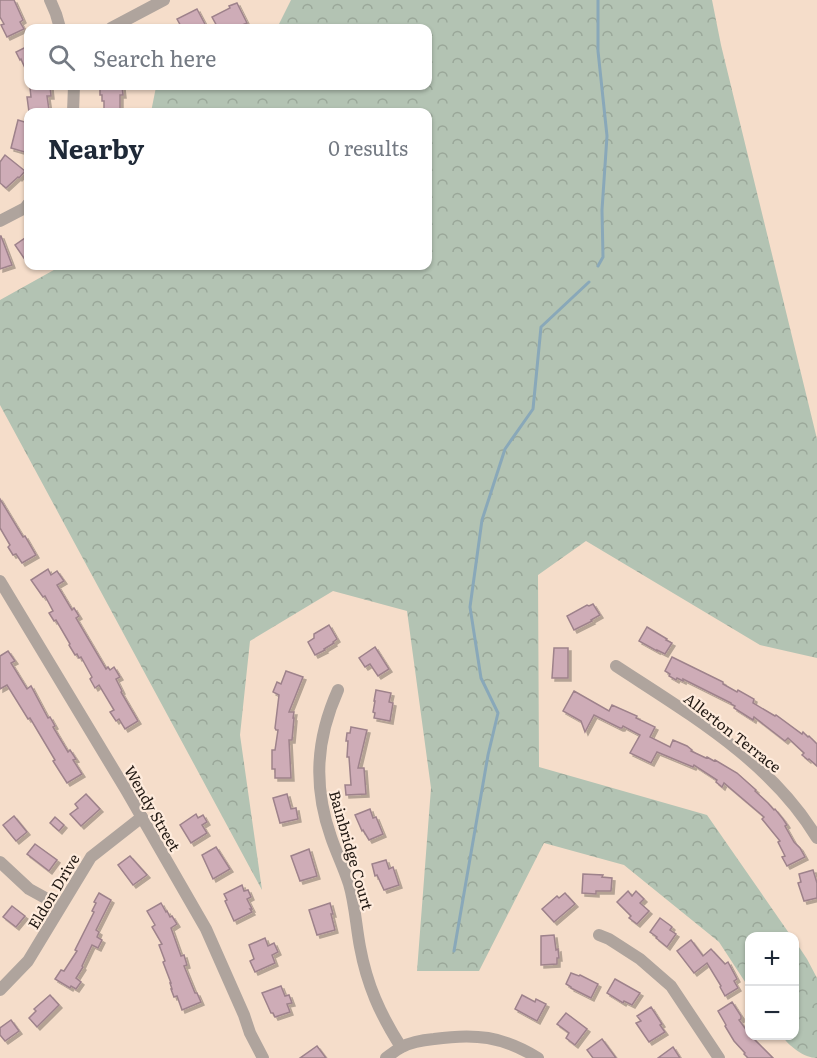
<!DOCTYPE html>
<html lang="en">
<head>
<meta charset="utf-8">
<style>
	:root { --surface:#fff; --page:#f2f2f3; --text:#1f2937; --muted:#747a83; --line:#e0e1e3 }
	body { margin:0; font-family:Literata,serif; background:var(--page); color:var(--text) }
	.controls { position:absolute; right:18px; bottom:18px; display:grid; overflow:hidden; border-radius:12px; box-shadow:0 2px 4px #0004 }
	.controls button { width:54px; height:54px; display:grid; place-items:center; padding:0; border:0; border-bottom:2px solid var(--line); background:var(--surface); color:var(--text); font:30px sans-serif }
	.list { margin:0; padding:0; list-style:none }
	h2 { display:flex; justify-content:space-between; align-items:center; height:78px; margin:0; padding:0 24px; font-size:26px }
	h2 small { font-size:20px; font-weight:400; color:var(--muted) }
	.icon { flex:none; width:33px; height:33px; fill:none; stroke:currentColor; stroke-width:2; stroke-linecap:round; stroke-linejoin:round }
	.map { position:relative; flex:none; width:817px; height:1058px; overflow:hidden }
	.search { position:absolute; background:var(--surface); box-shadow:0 2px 4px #0004; left:24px; top:24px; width:408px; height:66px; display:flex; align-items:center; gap:15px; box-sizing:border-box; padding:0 21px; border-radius:12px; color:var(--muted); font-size:22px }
	.panel { position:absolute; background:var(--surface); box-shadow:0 2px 4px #0004; left:24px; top:108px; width:408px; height:162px; border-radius:12px }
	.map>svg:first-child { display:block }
	.forest { fill:url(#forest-crowns) }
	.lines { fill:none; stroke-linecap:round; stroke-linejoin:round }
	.stream { stroke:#89a8b9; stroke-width:3 }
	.building { fill:#ceacb7; stroke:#9e828b; stroke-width:1.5; filter:url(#shadow) }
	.minor { stroke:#afa49d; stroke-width:12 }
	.labels { text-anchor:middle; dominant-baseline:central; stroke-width:4.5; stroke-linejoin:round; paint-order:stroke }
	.street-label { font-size:15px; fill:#211812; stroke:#feebdc }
</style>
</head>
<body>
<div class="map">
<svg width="817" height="1058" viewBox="0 0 817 1058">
	<defs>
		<pattern id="forest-crowns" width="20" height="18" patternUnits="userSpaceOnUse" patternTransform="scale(1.5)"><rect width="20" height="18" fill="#b3c3b3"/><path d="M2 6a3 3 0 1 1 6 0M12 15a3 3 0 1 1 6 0" fill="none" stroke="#9aa799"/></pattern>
		<filter id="shadow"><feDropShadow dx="3" dy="3" stdDeviation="0" flood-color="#0004"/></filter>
	</defs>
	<rect width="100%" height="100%" fill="#f5ddca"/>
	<!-- forest -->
	<g class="forest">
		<polygon points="291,0 712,0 721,45 817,439 817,658 760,645 586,541 538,575 539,767 707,815 791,936 750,936 749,988 719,942 624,865 544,843 479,971 417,971 431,788 407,611 333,591 250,641 240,735 262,890 0,405 0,300 61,266 428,266 428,112 151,112 156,87 161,86 428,86 428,28 277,28"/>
		<path d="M795 941 807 959 817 978V1058C804 1058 789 1046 782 1036H794Z"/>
	</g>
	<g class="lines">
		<!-- stream -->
		<g class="stream">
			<polyline points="598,0 598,51 607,136 602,210 603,257 598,266"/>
			<polyline points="454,951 488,755 498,713 481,678 470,607 482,520 505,449 533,409 541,327 589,282"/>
		</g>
	</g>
	<!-- building -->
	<g class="building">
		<polygon points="0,0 14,0 23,20 20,22 24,29 7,37 1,25 4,24 0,17"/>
		<polygon points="237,3 247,23 235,28 218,28 212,17 230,8 229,6"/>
		<polygon points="197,9 207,28 182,28 177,19"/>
		<polygon points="28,46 28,75 21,59 20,60 16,52"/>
		<polygon points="50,86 51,96 47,96 49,110 29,112 27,97 31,97 30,88"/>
		<polygon points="100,86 122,86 123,95 120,95 120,111 104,111 104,101 102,101 102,95 100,95"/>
		<polygon points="18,120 28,123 28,153 11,148"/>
		<polygon points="5,155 25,171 19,178 18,177 6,188 0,183 0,162"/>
		<polygon points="0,236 1,236 12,265 0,269"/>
		<polygon points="28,236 28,264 15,245"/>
		<polygon points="0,499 23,537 25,536 36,555 22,563 16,554 13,555 8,547 10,545 0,528"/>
		<polygon points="48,569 51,575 57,571 64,581 57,585 72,610 74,608 79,616 76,618 106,669 108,667 110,670 114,667 120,677 116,679 122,691 121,692 138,721 125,729 119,719 116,721 110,712 114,710 99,685 95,688 90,679 92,677 81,657 79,658 77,654 75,655 69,645 70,644 56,620 54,621 49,613 53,611 45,596 43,597 31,580"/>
		<polygon points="593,604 600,615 591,620 592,621 574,630 567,616 587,605 589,606"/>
		<polygon points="329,625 337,639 333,642 334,643 324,649 325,650 315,655 308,642 314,638 314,634"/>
		<polygon points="647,627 667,639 666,640 672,643 665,654 657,650 657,651 639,641"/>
		<polygon points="375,647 389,669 378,676 370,664 365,667 359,658"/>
		<polygon points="554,648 568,648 568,678 552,678"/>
		<polygon points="8,651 15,661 11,663 27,689 31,686 48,718 50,717 55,726 53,727 68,752 70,750 76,759 73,760 82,774 67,783 53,761 55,760 30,718 28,719 7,685 0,689 0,656"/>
		<polygon points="672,657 723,682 723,684 737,692 738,690 754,699 753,703 775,716 776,715 802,734 803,732 808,737 809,736 817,744 817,766 809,759 808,760 802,755 804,753 788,738 785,741 754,717 753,720 734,708 735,706 731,704 731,703 683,679 683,681 677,678 676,680 669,676 670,674 665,671"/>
		<polygon points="286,671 303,677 289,712 294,712 293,718 294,718 292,740 289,740 291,778 275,778 275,769 272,769 272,750 275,750 278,730 276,730 275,728 279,695 273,692 277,682 281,684"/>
		<polygon points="376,690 391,693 389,702 393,703 390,721 374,718 375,713 373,712 375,701 374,701"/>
		<polygon points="574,691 609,711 612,705 637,716 636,718 655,727 650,737 670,747 673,740 687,746 692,750 691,751 706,758 707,757 714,761 715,760 737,773 756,790 755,791 768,803 774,810 775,809 783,819 787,825 785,826 794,842 800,848 805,857 787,866 782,857 785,856 778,842 780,841 762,819 764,817 724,783 722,787 716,782 717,780 694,765 693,767 657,752 651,763 630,753 640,735 623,726 622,728 620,728 594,715 585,732 581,721 563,711"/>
		<polygon points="351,727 367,730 358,768 364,768 366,794 346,795 345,785 351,785 349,757 347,757 348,741 346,741 347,733 350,733"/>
		<polygon points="86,794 100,809 81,826 70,814 78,808 75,804"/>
		<polygon points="287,794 291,809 296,808 298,819 280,823 273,798"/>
		<polygon points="370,809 373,818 376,817 383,834 369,840 363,830 362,831 355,815"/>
		<polygon points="196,814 198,818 203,815 207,822 202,825 207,833 191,843 180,825"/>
		<polygon points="14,816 27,832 16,841 3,825"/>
		<polygon points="55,817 64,825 59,831 50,823"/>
		<polygon points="35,844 57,860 49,871 27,854"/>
		<polygon points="216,847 230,869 213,879 202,855"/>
		<polygon points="309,849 317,876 300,881 291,856"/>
		<polygon points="130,856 147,875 133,885 118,865"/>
		<polygon points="386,860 389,869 393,867 399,885 384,890 377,875 375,876 372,864"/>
		<polygon points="813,870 817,883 817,898 804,901 798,883 801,882 799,874"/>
		<polygon points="583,874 603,875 602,877 612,878 611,891 596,891 596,894 582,893"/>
		<polygon points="242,885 244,891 248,890 251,897 247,899 252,909 250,909 252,912 234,921 225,901 227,900 224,894"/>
		<polygon points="628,891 632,896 636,891 644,899 640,903 649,911 637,924 629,918 631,916 617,902"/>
		<polygon points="99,893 111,900 96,930 99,932 97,937 102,940 98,948 92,945 82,966 83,967 76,978 81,982 76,989 71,986 70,988 55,979 61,970 64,971 77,951 75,950 94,912 92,911 96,903 94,902"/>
		<polygon points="565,893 575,904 554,922 542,909 557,896 559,898"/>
		<polygon points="161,903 166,912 167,911 170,917 172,916 177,924 171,928 181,956 184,955 187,965 184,966 195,993 197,993 201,1002 182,1010 177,996 174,997 171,989 172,989 170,983 171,983 163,962 165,961 159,945 162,944 152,927 155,925 147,911"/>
		<polygon points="330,903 333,914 331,914 335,930 317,935 309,910"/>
		<polygon points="12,906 25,916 16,927 3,917"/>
		<polygon points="660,918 671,926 672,927 670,930 676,934 667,947 656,938 657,937 650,932"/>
		<polygon points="554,935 556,950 558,949 559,958 557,958 557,964 541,965 541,936"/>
		<polygon points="265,938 268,946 274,943 278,952 272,955 275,963 255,972 250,961 254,959 249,945"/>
		<polygon points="691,940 703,956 711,949 725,964 728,962 737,979 734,981 738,988 725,996 720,987 721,986 707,963 694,973 677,951"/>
		<polygon points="571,973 579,976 580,975 598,984 591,998 571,988 571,987 566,984"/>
		<polygon points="615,979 640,993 632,1005 624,1001 623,1003 607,993"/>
		<polygon points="281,986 285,996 289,995 292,1003 287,1004 290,1012 275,1017 273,1013 271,1013 262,993"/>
		<polygon points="50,995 59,1005 37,1027 29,1018 36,1011 34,1009"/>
		<polygon points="522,995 535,1002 536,999 546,1004 537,1021 515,1009"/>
		<polygon points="732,1002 741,1016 741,1019 739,1020 750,1035 773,1058 748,1058 744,1054 745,1053 734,1041 725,1026 726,1025 718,1011"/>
		<polygon points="651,1007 662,1024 660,1025 665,1032 649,1042 636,1023 641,1021 637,1016"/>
		<polygon points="566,1013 587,1029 575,1045 566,1038 569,1033 557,1024"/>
		<polygon points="11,1020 19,1031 5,1041 0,1035 0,1028"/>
		<polygon points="602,1039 616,1058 593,1058 587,1050"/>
		<polygon points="317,1046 326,1058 300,1058"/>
		<polygon points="673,1047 680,1058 658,1058"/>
	</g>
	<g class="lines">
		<!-- minor -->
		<g class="minor">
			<polyline points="50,0 56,14 60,28"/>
			<polyline points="111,28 164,0"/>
			<polyline points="73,112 74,86"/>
			<polyline points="0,221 25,208 28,204"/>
			<polyline points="0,581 126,790 206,929 244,1015 250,1033 263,1058"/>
			<path d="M616 666C689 714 771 761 817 838"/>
			<path d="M338 690C316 739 313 786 331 837 336 852 344 868 349 884 355 904 356 926 360 947 367 985 380 1014 401 1047"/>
			<polyline points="0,862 29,889 60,906"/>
			<polyline points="599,935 609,939 640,959 671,986 719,1058"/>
			<polyline points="0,990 28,961 91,857 142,817"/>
			<path d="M386 1058C391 1054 396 1050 402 1047 411 1042 423 1040 434 1039 475 1033 502 1036 538 1058"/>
		</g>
	</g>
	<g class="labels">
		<!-- street labels -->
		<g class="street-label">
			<text transform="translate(733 732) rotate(38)">Allerton Terrace</text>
			<text transform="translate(153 808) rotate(60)">Wendy Street</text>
			<text transform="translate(352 850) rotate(74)">Bainbridge Court</text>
			<text transform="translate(53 891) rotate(-59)">Eldon Drive</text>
		</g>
	</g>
</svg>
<div class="controls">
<button>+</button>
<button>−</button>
</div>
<div class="search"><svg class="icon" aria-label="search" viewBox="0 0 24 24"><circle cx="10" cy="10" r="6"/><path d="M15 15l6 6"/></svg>Search here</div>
<section class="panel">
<h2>Nearby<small>0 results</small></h2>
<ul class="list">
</ul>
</section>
</div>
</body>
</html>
